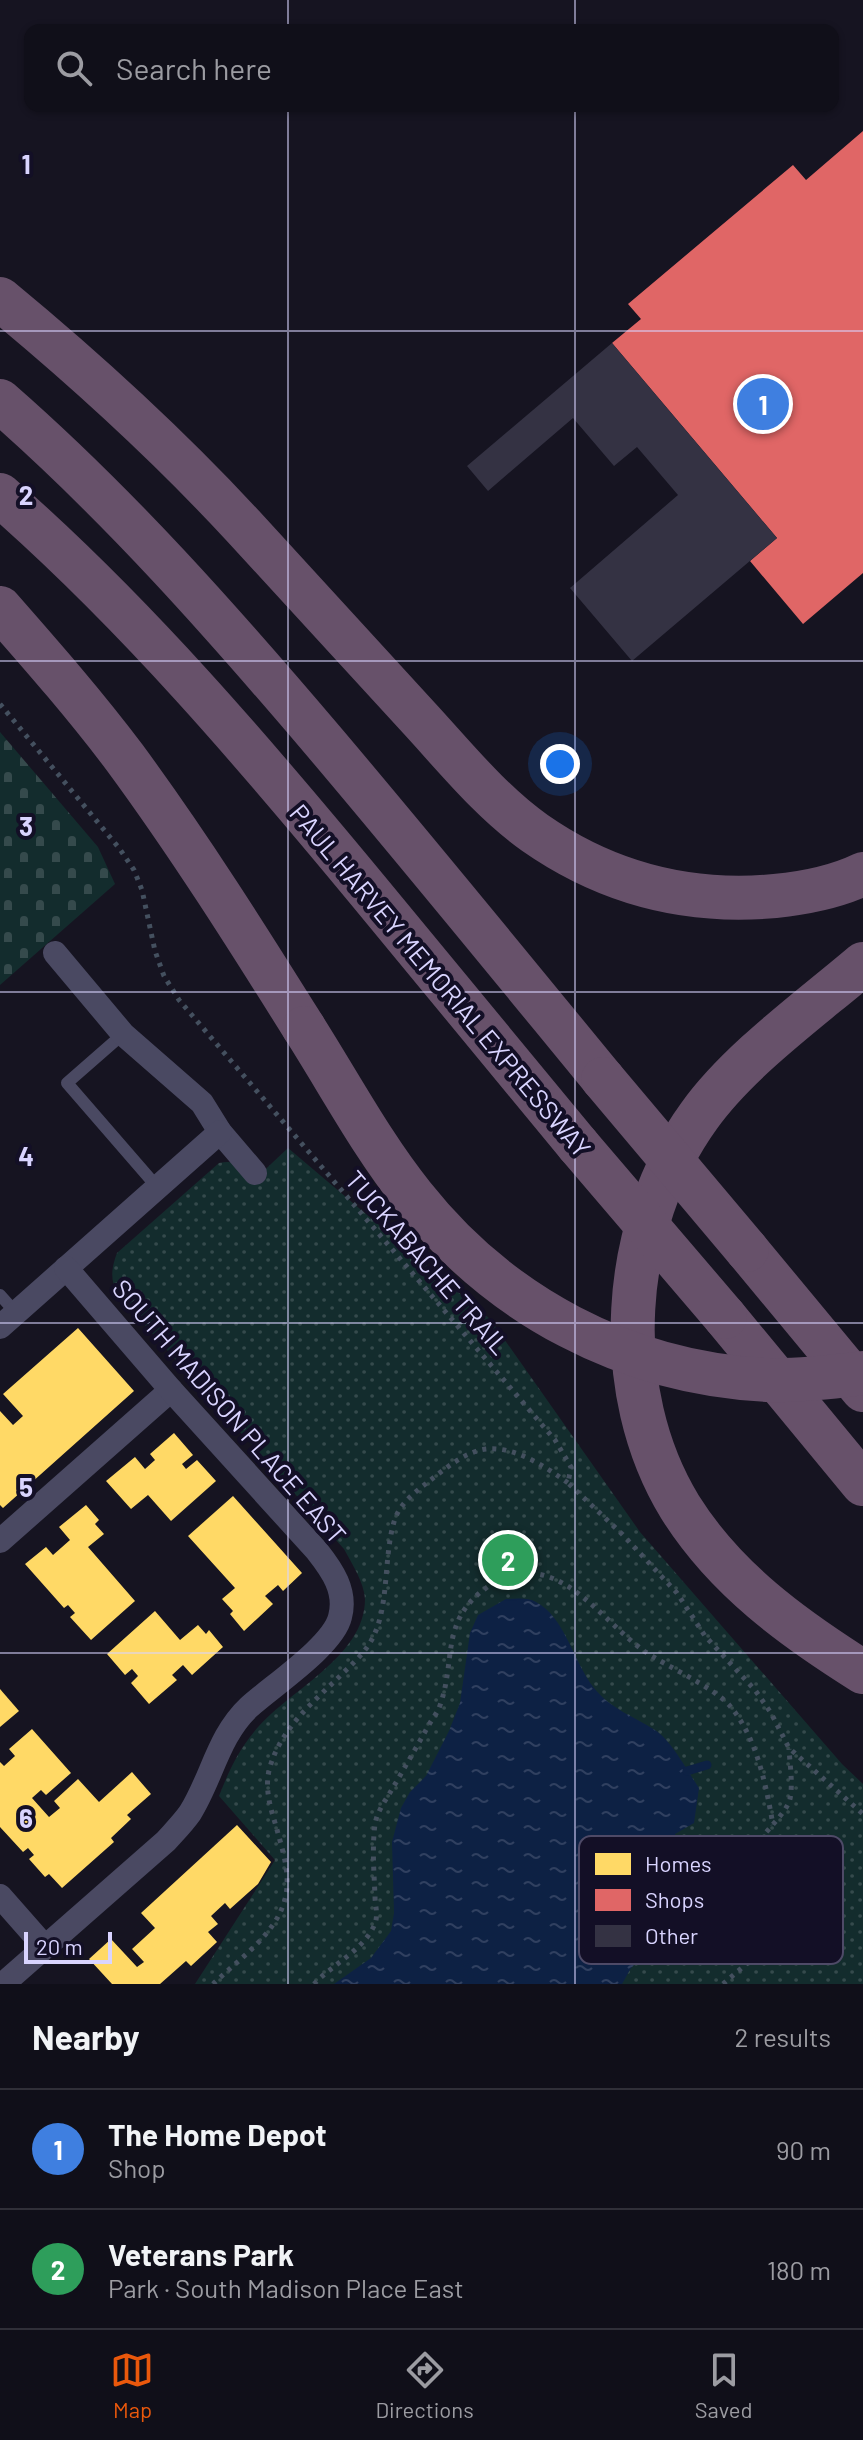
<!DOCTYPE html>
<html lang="en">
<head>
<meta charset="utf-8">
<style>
	:root { --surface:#100f19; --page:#1e1d26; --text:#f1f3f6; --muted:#9c9ca2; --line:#302f38; --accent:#ea580c }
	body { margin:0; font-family:Barlow,sans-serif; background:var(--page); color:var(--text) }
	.scale { position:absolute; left:24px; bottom:20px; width:88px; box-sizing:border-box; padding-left:8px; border:4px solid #d9d4ff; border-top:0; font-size:22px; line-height:28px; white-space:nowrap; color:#d9d4ff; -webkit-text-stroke:6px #130f26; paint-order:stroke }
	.you { position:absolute; left:560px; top:764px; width:28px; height:28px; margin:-20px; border:6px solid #fff; border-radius:50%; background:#1a73e8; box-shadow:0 0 0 12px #1a73e833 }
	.badge { display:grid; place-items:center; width:52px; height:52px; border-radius:50%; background:var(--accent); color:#fff; font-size:26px; font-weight:700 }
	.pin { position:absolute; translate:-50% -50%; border:4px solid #fff; box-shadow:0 2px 8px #0006 }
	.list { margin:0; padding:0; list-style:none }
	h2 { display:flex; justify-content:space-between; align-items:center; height:104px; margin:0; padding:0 32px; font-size:34px }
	h2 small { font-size:26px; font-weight:400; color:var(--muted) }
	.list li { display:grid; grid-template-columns:52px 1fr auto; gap:24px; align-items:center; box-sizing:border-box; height:120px; padding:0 32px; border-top:2px solid var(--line) }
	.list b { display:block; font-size:30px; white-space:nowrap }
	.list p { margin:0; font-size:26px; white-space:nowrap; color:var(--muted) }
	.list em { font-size:26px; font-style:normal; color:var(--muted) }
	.icon { flex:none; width:44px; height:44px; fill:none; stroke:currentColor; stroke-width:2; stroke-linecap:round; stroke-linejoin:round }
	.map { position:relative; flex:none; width:863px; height:1984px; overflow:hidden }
	.search { position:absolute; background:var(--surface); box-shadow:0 2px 6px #0004; left:24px; right:24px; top:24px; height:88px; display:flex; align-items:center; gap:20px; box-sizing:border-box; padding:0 28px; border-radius:16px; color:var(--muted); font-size:30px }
	.sheet { height:344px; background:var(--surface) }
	nav { display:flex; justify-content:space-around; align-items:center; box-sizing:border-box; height:112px; border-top:2px solid var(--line); background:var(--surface); font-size:22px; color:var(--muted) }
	nav a { display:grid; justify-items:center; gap:4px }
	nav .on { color:var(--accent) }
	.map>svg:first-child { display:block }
	.grass { fill:url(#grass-dots) }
	.cemetery { fill:url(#cemetery-stones) }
	.water { fill:url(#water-ripples) }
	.homes { fill:#ffd966 }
	.shops { fill:#e06666 }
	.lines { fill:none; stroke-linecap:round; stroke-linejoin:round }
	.stream { stroke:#0d2144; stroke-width:9 }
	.building { fill:#343243 }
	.path { stroke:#44505f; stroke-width:5; stroke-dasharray:4 6; stroke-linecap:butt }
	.lane { stroke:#4a4962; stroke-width:12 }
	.street { stroke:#4a4962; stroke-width:24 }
	.highway { stroke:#67516a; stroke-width:44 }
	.highway-bridge { stroke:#67516a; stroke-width:44 }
	.grid { fill:none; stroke:#d9d4ff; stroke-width:2; stroke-opacity:0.55 }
	.labels { text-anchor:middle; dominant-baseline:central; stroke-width:8; stroke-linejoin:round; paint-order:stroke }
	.street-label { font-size:26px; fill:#d9d4ff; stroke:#130f26 }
	.key { fill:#130f26; stroke:#4e4a67; stroke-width:2 }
	.key-label { font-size:22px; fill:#d9d4ff }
	.grid-label { font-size:26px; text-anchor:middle; font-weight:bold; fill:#d9d4ff; stroke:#130f26; stroke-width:8; stroke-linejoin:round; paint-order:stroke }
</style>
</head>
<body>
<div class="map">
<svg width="863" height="1984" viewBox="0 0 863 1984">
	<defs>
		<pattern id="grass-dots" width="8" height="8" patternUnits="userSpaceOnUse" patternTransform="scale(2)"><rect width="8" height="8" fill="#132c2d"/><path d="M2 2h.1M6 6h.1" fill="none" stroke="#354a4c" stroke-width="1.8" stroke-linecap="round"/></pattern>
		<pattern id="cemetery-stones" width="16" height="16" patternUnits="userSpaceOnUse" patternTransform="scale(2)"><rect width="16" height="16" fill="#132c2d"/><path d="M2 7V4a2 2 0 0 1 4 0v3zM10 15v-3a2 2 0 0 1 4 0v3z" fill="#354a4c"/></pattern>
		<pattern id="water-ripples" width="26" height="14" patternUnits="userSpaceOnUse" patternTransform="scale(2)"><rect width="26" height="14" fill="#0d2144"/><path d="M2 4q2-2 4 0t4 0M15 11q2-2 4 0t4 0" fill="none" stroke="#304060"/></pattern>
	</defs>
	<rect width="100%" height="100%" fill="#161421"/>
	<!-- grass -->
	<path class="grass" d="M288 1148 490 1319 640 1532 842 1764 863 1784V1984H195L275 1860 219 1796C228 1773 238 1751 254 1732 286 1691 365 1658 365 1599 364 1582 352 1564 344 1549L118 1295C110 1280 111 1269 117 1253L219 1163C237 1159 243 1167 254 1180Z"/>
	<!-- cemetery -->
	<polygon class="cemetery" points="0,732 98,847 115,884 0,985"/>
	<!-- water -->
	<path class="water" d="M506 1599C515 1599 528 1597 536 1602 565 1617 574 1663 594 1688 611 1709 633 1716 655 1730 671 1740 688 1772 699 1788L694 1823 675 1834 677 1844 681 1851C664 1883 667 1897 669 1932L631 1968 622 1984H334L371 1958 391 1931 394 1913 392 1842 401 1808 410 1792 426 1776 449 1731 460 1703 470 1633 478 1615Z"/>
	<!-- homes -->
	<g class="homes">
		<polygon points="78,1328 134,1391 3,1508 0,1505 0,1411 13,1425 23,1416 3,1394"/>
		<polygon points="174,1433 193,1455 182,1464 186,1469 197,1460 216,1481 171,1521 148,1495 131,1509 106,1481 135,1457 145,1469 155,1460 150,1454"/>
		<polygon points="233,1496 302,1573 283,1591 278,1585 265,1596 273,1604 244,1631 230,1614 233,1611 222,1599 235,1588 188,1536"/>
		<polygon points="86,1505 99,1520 95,1524 104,1534 88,1547 135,1601 91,1640 70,1617 75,1613 68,1605 64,1608 25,1564 46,1547 53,1555 70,1540 59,1527"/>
		<polygon points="155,1611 180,1640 198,1625 206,1634 209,1630 223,1647 192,1675 183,1665 172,1675 177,1680 149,1704 131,1683 138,1676 132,1669 125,1675 107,1654"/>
		<polygon points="0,1689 19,1711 0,1727"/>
		<polygon points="32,1729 71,1773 46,1795 41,1790 32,1798 49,1817 60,1808 54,1801 78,1779 99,1802 132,1772 151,1794 127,1815 131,1819 111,1838 114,1842 62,1888 49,1874 45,1877 29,1859 34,1855 28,1848 23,1852 0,1827 0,1762 4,1766 15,1756 9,1749"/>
		<polygon points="237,1825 271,1862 258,1884 230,1909 225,1903 211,1916 218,1924 208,1932 217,1942 191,1966 186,1961 160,1984 112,1984 89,1959 111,1939 137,1967 144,1962 132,1949 155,1928 141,1913"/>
	</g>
	<!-- shops -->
	<polygon class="shops" points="863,131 863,573 803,624 750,561 777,538 612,343 641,319 628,304 793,165 806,180"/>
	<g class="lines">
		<!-- stream -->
		<polyline class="stream" points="687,1771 707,1765"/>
	</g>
	<!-- building -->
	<polygon class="building" points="612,343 777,538 632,661 570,588 678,495 637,447 614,466 573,418 488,491 467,466"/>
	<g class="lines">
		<!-- path -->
		<g class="path">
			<polyline points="0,704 119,848 134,870 142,890 155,951 164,976 179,1000 555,1440 571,1467 568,1483 622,1534 677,1593 705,1636 755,1690 771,1713 789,1748 863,1814"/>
			<path d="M789 1920 751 1960C693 1893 720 1885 769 1829 776 1821 788 1808 790 1799 793 1784 790 1765 789 1749"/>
			<path d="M213 1984C241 1957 286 1928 287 1885 288 1865 281 1845 276 1826 270 1807 264 1786 270 1767 281 1729 312 1703 339 1677 351 1665 363 1655 371 1641 390 1608 383 1559 394 1522 399 1504 414 1493 428 1482 445 1469 464 1452 486 1449 515 1446 546 1467 568 1483"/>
			<path d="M314 1984C333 1964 362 1951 374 1926 379 1915 375 1907 375 1896 374 1873 372 1847 375 1824 377 1812 385 1801 391 1791 404 1769 417 1746 430 1723 433 1718 437 1713 439 1708 457 1661 439 1622 486 1588 552 1541 597 1617 644 1651 666 1666 715 1688 730 1706 757 1738 766 1785 773 1825"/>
			<polyline points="723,1984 751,1960"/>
		</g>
		<!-- lane -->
		<g class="lane">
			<polyline points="123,1034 67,1083 158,1188"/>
			<polyline points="0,1295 16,1313"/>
		</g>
		<!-- street -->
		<g class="street">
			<polyline points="55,953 123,1034 202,1103 220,1132 255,1173"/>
			<polyline points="0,1327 220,1132"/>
			<polyline points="0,1541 171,1390"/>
			<polyline points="0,1896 44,1946"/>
			<path d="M3 1984 166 1841C174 1832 183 1823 190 1813 212 1778 218 1736 249 1707 272 1686 333 1646 340 1617 347 1591 332 1570 317 1551L171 1390 66 1268"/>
		</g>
		<!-- highway -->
		<g class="highway">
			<path d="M0 299C86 370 167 444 243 526 302 590 361 654 419 718 455 757 491 802 535 833 608 884 687 904 775 896 805 893 836 887 863 874"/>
			<path d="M0 401C119 505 223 623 325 743 419 854 511 967 603 1079"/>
			<path d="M0 495C136 614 255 754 370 893 439 977 509 1061 578 1145"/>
			<path d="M0 608C43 657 86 706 125 758 189 845 247 937 304 1028"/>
			<path d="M863 964C810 1009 738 1061 699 1116 620 1225 609 1391 680 1507 725 1579 793 1628 863 1672"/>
			<polyline points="747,1250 863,1390"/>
			<polyline points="725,1317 863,1484"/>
		</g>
		<!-- highway-bridge -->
		<g class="highway-bridge">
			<path d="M304 1028C339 1083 372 1145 413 1196 500 1306 626 1373 767 1380 798 1381 831 1377 863 1373"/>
			<polyline points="603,1079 747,1250"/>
			<polyline points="578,1145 725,1317"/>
		</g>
	</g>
	<!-- grid -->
	<path class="grid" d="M288 0V30M575 0V30M288 106V1984M575 106V1984M0 331H863M0 661H863M0 992H863M0 1323H863M0 1653H863"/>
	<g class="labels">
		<!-- street labels -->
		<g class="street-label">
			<text transform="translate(441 980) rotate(50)">PAUL HARVEY MEMORIAL EXPRESSWAY</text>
			<text transform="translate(428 1262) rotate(49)">TUCKABACHE TRAIL</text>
			<text transform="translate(230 1411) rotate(49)">SOUTH MADISON PLACE EAST</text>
		</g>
	</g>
	<!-- legend -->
	<rect x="579" y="1836" width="264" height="128" rx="12" class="key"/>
	<rect x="595" y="1853" width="36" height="22" fill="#ffd966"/>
	<rect x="595" y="1889" width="36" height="22" fill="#e06666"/>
	<rect x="595" y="1925" width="36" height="22" fill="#343243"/>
	<g class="key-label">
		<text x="645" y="1872">Homes</text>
		<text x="645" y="1908">Shops</text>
		<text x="645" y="1944">Other</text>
	</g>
	<g class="grid-label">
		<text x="26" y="174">1</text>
		<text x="26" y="505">2</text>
		<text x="26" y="836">3</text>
		<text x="26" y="1166">4</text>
		<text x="26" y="1497">5</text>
		<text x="26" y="1828">6</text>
	</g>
</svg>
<div class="scale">20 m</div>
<div class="you"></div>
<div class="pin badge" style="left:763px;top:404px;background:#3f7fe0">1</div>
<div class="pin badge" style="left:508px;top:1560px;background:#2e9e5b">2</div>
<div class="search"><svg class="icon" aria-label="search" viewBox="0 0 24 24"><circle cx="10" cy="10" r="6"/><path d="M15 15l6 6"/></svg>Search here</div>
</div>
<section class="sheet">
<h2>Nearby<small>2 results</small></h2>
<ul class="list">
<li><span class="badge" style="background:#3f7fe0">1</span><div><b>The Home Depot</b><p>Shop</p></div><em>90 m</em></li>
<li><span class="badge" style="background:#2e9e5b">2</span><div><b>Veterans Park</b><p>Park · South Madison Place East</p></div><em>180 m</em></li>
</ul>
</section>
<nav>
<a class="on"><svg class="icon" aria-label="map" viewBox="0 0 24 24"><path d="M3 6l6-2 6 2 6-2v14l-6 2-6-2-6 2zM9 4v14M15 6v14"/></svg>Map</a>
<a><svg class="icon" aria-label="directions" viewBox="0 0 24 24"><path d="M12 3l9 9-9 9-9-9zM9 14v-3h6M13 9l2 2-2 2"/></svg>Directions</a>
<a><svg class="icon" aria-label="saved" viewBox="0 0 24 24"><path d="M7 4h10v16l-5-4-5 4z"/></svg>Saved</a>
</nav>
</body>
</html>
